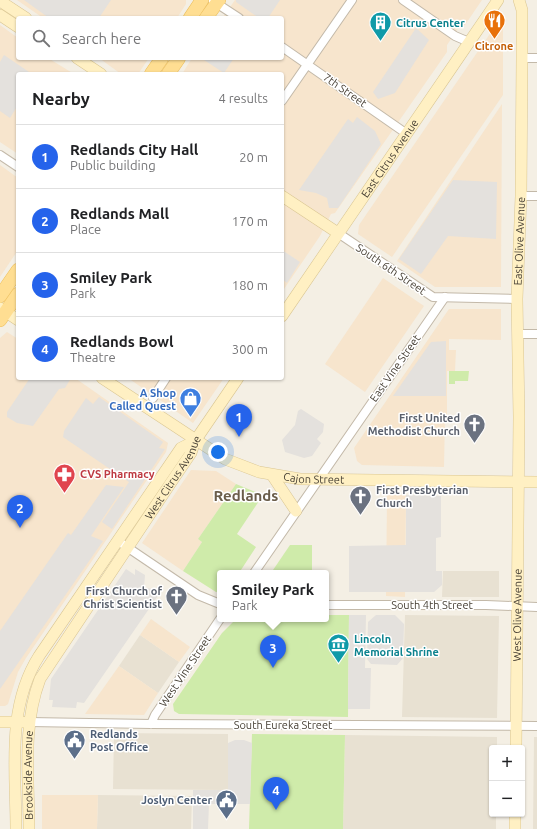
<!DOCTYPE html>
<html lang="en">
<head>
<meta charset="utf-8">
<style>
	:root { --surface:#fff; --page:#f2f2f2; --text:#202124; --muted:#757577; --line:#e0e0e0; --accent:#2563eb }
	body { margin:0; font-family:Ubuntu,sans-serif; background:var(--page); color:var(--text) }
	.controls { position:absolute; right:12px; bottom:12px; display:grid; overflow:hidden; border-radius:4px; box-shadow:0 1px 3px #0004 }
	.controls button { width:36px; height:36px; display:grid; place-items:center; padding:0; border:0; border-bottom:1px solid var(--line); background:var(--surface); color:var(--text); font:20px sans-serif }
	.you { position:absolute; left:218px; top:452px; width:14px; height:14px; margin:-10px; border:3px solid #fff; border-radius:50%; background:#1a73e8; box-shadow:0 0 0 6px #1a73e833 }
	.badge { display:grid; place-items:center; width:26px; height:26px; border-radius:50%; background:var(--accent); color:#fff; font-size:13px; font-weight:700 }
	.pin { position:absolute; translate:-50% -33px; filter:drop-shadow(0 1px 2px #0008) }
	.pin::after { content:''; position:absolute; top:21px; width:14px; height:12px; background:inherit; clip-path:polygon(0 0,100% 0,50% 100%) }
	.popup { position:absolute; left:217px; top:570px; width:112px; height:52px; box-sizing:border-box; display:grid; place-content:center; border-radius:4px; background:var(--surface); filter:drop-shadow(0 1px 3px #0005); font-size:13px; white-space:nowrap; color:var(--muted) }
	.popup b { font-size:15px; color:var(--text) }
	.popup::after { content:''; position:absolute; left:50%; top:100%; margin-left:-8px; border:8px solid transparent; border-top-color:var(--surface) }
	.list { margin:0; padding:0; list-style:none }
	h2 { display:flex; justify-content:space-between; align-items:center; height:52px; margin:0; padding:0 16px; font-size:17px }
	h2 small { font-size:13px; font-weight:400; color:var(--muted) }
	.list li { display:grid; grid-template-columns:26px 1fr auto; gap:12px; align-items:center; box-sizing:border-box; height:64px; padding:0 16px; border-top:1px solid var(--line) }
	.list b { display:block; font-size:15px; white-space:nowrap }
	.list p { margin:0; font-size:13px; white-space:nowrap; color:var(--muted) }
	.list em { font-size:13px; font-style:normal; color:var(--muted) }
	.icon { flex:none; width:22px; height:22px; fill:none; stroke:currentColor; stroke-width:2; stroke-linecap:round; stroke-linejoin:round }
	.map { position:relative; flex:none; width:537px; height:829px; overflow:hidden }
	.search { position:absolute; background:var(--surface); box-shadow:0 1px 3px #0004; left:16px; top:16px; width:268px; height:44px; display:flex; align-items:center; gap:10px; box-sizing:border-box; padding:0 14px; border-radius:4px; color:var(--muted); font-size:15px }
	.panel { position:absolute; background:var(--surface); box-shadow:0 1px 3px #0004; left:16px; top:72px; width:268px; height:308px; border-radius:4px }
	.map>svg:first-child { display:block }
	.residential { fill:#e8e1d2 }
	.commercial { fill:#f7e5cd }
	.green { fill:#cfebaa }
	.parking { fill:#e4e1dd }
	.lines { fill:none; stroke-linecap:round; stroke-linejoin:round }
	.street-casing { stroke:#c3b9a9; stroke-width:10 }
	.secondary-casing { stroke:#dac692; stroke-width:12 }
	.primary-casing { stroke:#ecbe5a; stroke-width:14 }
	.street { stroke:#fff; stroke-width:8 }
	.secondary { stroke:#fff0c3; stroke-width:11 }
	.primary { stroke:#ffde92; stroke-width:13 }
	.labels { text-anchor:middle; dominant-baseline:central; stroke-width:3; stroke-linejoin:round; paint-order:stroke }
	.culture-label { font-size:11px; font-weight:bold; fill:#0d838f; stroke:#fff; text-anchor:start }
	.food-label { font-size:11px; font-weight:bold; fill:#c56008; stroke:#fff }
	.street-label { font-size:11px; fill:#463f34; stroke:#fff }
	.shop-label { font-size:11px; font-weight:bold; fill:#366cbe; stroke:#fff; text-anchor:end }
	.worship-label { font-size:11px; font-weight:bold; fill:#5b616d; stroke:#fff; text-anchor:end }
	.health-label { font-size:11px; font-weight:bold; fill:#be3a42; stroke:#fff; text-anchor:start }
	.service-label { font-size:11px; font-weight:bold; fill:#4e5e75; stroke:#fff; text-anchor:start }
	.district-label { font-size:15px; font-weight:bold; fill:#6a5d4a; stroke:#fff }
</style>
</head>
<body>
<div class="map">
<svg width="537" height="829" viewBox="0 0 537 829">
	<rect width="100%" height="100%" fill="#f4efe4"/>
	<!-- residential -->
	<g class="residential">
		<polygon points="443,571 499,571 499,597 442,597"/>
		<polygon points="405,615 499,616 497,718 402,717"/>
		<polygon points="140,635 179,662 158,693 119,666"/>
		<polygon points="114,733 228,734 228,790 113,789"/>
		<polygon points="345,735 497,737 497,748 492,748 492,814 496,814 496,829 343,829"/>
		<polygon points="534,737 537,737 537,829 533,829"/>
		<polygon points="98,795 192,796 191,829 97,829"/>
	</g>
	<!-- commercial -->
	<g class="commercial">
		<polygon points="17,0 186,0 186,4 177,18 43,18"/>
		<polygon points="235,0 482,0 465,25 459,27 447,45 447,52 335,213 331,214 320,236 282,292 282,74 182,74 192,58 282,58 282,18 219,18 223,17"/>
		<polygon points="500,19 503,19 503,95 392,257 358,234 359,225"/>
		<polygon points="0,25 18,38 18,58 48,58 74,74 18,74 18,154 0,142"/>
		<polygon points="99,58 149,58 138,74 121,74"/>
		<polygon points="502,104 501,287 435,287 397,261"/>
		<polygon points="0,165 18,178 18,250 0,277"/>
		<polygon points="383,278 424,306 365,392 325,364"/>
		<polygon points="449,309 501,309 501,340 449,339 449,350 456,350 455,371 447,371 447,418 445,418 444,467 362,465 357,461 354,448"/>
		<polygon points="7,332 18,339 18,378 75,378 168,443 166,452 26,658 18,672 8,704 5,706 0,706 0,338"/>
		<polygon points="128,378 224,378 193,423"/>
		<polygon points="191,470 216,471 236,484 198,539 202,542 183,571 142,543"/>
		<polygon points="387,495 406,495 405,597 386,596"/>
		<polygon points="151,619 190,647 179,662 140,635"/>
		<polygon points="119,666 158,693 144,715 85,714"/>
		<polygon points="42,795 98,795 97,829 42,829"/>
	</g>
	<!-- green -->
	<g class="green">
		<polygon points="449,371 469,371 468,381 455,381 455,384 449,384"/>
		<polygon points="236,484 263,495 237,534 256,547 239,573 220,573 220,592 216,592 183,571 202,542 198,539"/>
		<polygon points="290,545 312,545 312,573 271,573"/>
		<polygon points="326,615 349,615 348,717 179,714 174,711 173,704 222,633 236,619 326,619"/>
		<polygon points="252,734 345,735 343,829 249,829"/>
	</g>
	<!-- parking -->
	<g class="parking">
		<polygon points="24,0 111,0 99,18 49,18"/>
		<polygon points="236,0 280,0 268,18 259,18 236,2"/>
		<polygon points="416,28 429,40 395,93 378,99 373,92"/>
		<polygon points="4,55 32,74 18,74 18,105 10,118 0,111 0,62"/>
		<polygon points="201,58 234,58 224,73"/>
		<polygon points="357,117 375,131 381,144 338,208 329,208 327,198 316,193 299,190 348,119 353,123"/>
		<polygon points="453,180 497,182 496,239 448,236 421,274 399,259"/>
		<polygon points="282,250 300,262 287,283 282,279"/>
		<polygon points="446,341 446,396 393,396 431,342"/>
		<polygon points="30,378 71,378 65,388 59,389 33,426 17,423 7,417 7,412"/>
		<polygon points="99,397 163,442 159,448 165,449 112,529 102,522 129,482 63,437 64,431 86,398 93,404"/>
		<polygon points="301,409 324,424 323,432 317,439 321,443 312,456 304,458 285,452 282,440 295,425 298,411"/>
		<polygon points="106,485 124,487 91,536 103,541 0,689 0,631 68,533 71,535"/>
		<polygon points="406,495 441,496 441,537 436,538 436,571 442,571 442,585 434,592 349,592 349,546 406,545"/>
		<polygon points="126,569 135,575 135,569 145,575 144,588 162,590 84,703 77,702 76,708 52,707 53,700 49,700 51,679"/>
		<polygon points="349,615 366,615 365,668 371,668 370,709 348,709"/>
		<polygon points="376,615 395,615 404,624 403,658 397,665 371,664 367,659 368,622"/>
		<polygon points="235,740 244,740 252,743 250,804 209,804 208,829 193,829 193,790 228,790 228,743"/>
	</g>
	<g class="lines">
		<defs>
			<g id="street">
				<polyline points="403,0 455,36 469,42"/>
				<polyline points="213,1 239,18"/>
				<polyline points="282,47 407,134"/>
				<polyline points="522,58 537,58"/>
				<polyline points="282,101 352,0"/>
				<polyline points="0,155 18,167"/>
				<polyline points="521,196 537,196"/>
				<polyline points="338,233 433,297 517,299"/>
				<polyline points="518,334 537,334"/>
				<polyline points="153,398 166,378"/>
				<polyline points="118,541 198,595 220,604"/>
				<polyline points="254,573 445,297"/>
				<polyline points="326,605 486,605 537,607"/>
				<polyline points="29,722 151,724 537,726"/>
				<polyline points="151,724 155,715 220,619"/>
			</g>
			<g id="secondary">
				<polyline points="0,1 26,18"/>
				<polyline points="0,15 18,27"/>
				<polyline points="77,58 101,74"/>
				<polyline points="282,196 338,233"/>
				<polyline points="0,308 18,320"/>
				<path id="s1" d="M282 316 498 0"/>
				<path id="s2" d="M102 378 225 459 259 472 300 479 537 482"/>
				<polyline points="272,475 296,511"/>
				<polyline points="0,722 23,722"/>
				<path id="s3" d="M516 748 519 417 517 299 521 196 522 58V10L519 0"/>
				<path d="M16 829C16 770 6 708 39 656L181 448 195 441"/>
				<path id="s4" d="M29 829C29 779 22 726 40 679L170 484 191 453 195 441 238 378"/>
				<polyline points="515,829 515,814"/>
			</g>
			<g id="primary">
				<polyline points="190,18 202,0"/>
				<polyline points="206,18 219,0"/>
				<polyline points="151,74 162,58"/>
				<polyline points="168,74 179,58"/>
				<polyline points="0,296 18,270"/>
				<polyline points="0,320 18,294"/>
			</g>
		</defs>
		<!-- street casing -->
		<use href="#street" class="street-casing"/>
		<!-- secondary casing -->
		<use href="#secondary" class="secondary-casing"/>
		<!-- primary casing -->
		<use href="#primary" class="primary-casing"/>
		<!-- street -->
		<use href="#street" class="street"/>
		<!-- secondary -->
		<use href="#secondary" class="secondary"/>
		<!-- primary -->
		<use href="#primary" class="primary"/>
	</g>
	<!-- icons -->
	<defs>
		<symbol id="restaurant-pin" viewBox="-11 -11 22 30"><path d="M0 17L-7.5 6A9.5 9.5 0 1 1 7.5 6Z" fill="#e8710a" stroke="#fff"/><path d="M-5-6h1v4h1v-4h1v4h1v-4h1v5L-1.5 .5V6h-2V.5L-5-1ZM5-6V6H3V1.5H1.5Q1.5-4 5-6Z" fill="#fff"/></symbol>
		<symbol id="building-pin" viewBox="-11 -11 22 30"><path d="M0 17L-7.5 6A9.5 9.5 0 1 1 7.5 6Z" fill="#0f9aa8" stroke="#fff"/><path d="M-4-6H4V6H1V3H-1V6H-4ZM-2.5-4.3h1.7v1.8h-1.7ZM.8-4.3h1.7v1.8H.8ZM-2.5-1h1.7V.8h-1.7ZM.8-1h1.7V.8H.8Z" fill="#fff"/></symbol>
		<symbol id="shop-pin" viewBox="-11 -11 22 30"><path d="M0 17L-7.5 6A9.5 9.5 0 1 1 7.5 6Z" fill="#3f7fe0" stroke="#fff"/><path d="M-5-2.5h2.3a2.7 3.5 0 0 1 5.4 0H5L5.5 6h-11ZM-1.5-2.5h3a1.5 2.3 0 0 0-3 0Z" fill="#fff"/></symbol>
		<symbol id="church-pin" viewBox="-11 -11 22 30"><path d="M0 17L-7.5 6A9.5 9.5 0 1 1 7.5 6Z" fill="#6b7280" stroke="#fff"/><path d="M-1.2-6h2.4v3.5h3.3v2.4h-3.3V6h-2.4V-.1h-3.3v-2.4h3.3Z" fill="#fff"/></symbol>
		<symbol id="pharmacy-pin" viewBox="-11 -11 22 30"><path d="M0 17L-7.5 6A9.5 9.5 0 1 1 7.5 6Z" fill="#e0444e" stroke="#fff"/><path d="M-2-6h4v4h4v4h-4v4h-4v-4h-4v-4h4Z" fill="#fff"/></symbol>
		<symbol id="museum-pin" viewBox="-11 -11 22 30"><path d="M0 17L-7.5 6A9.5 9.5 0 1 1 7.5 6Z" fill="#0f9aa8" stroke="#fff"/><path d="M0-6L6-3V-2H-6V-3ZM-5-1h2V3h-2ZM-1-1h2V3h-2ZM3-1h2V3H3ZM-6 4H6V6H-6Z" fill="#fff"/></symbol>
		<symbol id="civic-pin" viewBox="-11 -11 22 30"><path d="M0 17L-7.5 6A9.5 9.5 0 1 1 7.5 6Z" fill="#5c6f8a" stroke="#fff"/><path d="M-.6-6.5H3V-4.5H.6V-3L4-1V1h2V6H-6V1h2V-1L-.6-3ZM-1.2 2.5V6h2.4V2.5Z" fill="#fff"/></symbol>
	</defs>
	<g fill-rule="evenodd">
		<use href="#restaurant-pin" x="482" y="8" width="25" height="34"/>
		<use href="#building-pin" x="368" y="10" width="25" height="34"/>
		<use href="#shop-pin" x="178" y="386" width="25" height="34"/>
		<use href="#church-pin" x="462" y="412" width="25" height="34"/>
		<use href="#pharmacy-pin" x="52" y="462" width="25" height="34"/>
		<use href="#church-pin" x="348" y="484" width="25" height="34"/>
		<use href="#church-pin" x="164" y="584" width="25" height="34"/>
		<use href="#museum-pin" x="326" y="632" width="25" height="34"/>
		<use href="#civic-pin" x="62" y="728" width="25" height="34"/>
		<use href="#civic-pin" x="214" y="788" width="25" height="34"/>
	</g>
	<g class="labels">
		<!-- culture labels -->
		<g class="culture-label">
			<text x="396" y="23">Citrus Center</text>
			<text x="354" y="639">Lincoln<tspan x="354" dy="13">Memorial Shrine</tspan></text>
		</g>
		<!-- food labels -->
		<g class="food-label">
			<text x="494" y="46">Citrone</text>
		</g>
		<!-- street labels -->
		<g class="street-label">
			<text transform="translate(345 90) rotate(35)">7th Street</text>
			<text stroke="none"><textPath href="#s1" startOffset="191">East Citrus Avenue</textPath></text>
			<text stroke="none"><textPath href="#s3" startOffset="507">East Olive Avenue</textPath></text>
			<text transform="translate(391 269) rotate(34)">South 6th Street</text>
			<text transform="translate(395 368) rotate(-55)">East Vine Street</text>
			<text stroke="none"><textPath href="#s2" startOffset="239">Cajon Street</textPath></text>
			<text stroke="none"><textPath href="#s4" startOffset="393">West Citrus Avenue</textPath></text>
			<text x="432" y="605">South 4th Street</text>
			<text stroke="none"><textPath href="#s3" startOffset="133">West Olive Avenue</textPath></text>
			<text transform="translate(185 671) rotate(-56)">West Vine Street</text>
			<text x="283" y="725">South Eureka Street</text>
			<text stroke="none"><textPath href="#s4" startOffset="54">Brookside Avenue</textPath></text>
		</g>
		<!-- shop labels -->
		<g class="shop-label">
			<text x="176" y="393">A Shop<tspan x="176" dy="13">Called Quest</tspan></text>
		</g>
		<!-- worship labels -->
		<g class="worship-label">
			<text x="460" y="418">First United<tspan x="460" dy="13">Methodist Church</tspan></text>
			<text x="376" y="490" text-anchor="start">First Presbyterian<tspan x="376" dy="13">Church</tspan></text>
			<text x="162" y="591">First Church of<tspan x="162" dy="13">Christ Scientist</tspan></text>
		</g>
		<!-- health labels -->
		<g class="health-label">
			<text x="80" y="474">CVS Pharmacy</text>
		</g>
		<!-- service labels -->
		<g class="service-label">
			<text x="90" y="734">Redlands<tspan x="90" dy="13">Post Office</tspan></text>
			<text x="212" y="800" text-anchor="end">Joslyn Center</text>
		</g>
		<!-- district labels -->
		<g class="district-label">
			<text x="246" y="495">Redlands</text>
		</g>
	</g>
</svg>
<div class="controls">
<button>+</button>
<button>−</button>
</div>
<div class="you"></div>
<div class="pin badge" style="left:239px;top:437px">1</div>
<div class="pin badge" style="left:20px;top:528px">2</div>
<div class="pin badge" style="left:273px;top:668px">3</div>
<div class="popup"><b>Smiley Park</b>Park</div>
<div class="pin badge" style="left:276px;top:810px">4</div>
<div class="search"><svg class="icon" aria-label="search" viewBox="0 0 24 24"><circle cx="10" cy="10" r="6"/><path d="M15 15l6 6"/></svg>Search here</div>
<section class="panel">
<h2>Nearby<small>4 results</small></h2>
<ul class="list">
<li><span class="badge">1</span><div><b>Redlands City Hall</b><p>Public building</p></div><em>20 m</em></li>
<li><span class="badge">2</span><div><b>Redlands Mall</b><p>Place</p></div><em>170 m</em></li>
<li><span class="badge">3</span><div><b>Smiley Park</b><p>Park</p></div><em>180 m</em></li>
<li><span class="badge">4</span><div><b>Redlands Bowl</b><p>Theatre</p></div><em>300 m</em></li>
</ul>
</section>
</div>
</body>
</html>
